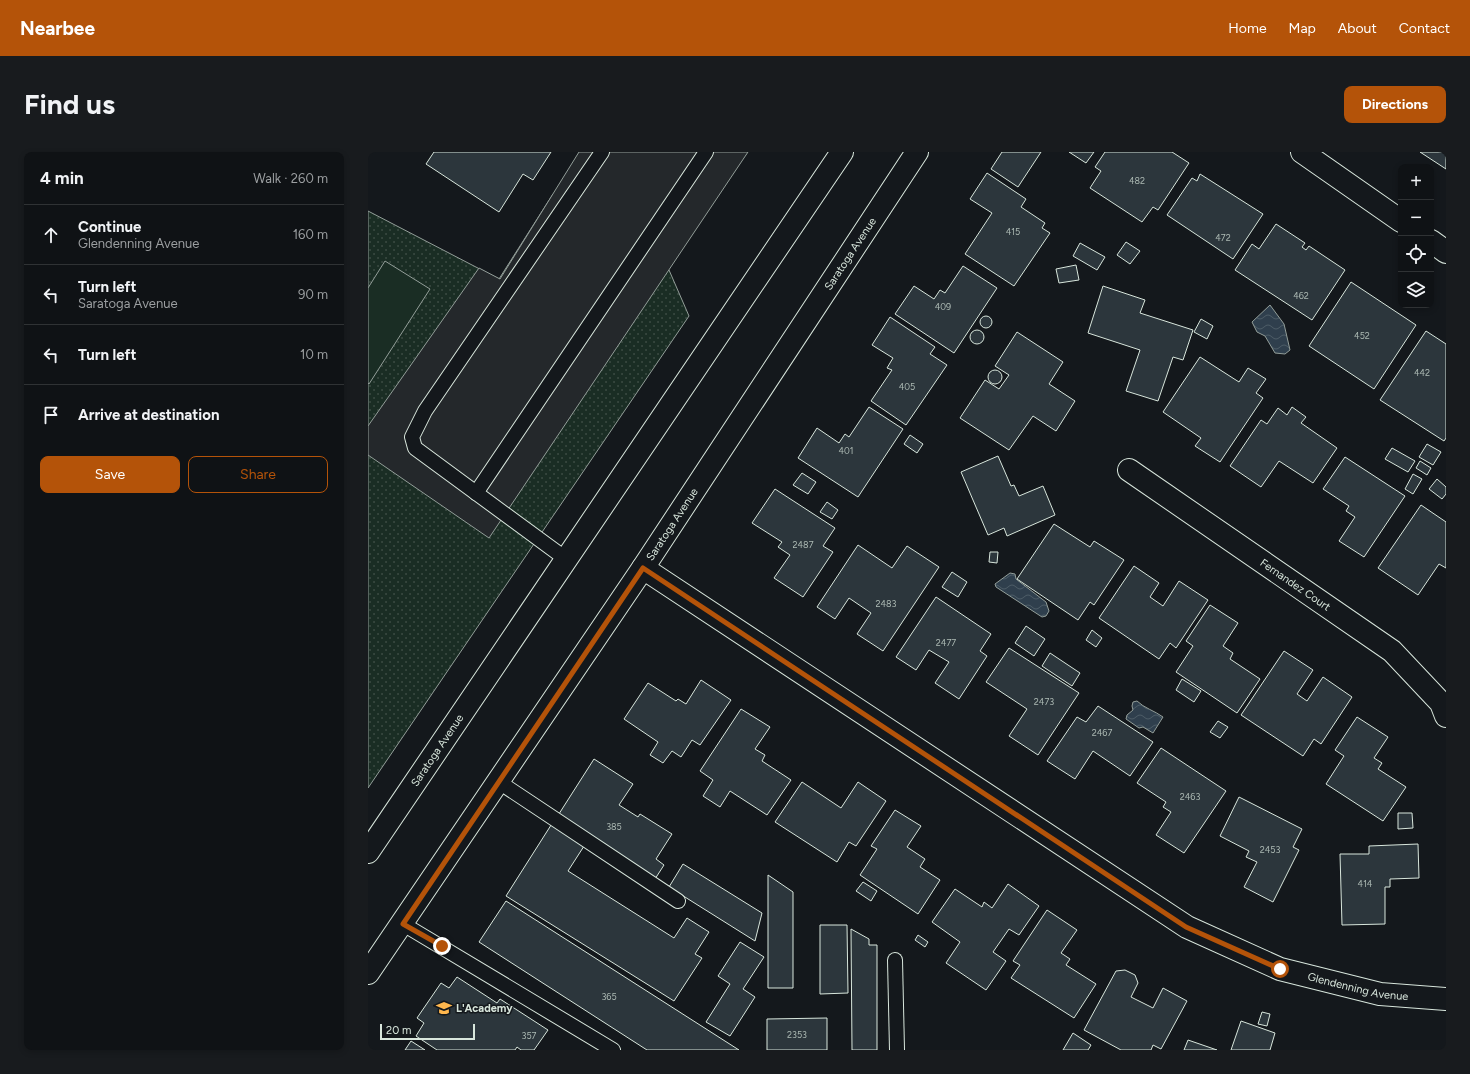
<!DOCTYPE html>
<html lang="en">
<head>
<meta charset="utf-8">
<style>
	:root { --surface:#0f1215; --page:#181b1e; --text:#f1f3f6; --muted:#9b9ea0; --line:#2f3234; --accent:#b45309 }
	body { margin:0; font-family:Figtree,sans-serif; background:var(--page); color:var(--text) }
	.controls { position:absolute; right:12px; top:12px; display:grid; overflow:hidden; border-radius:8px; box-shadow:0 2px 6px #0003 }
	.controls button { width:36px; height:36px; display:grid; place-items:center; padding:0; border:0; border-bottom:1px solid var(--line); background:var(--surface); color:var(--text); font:20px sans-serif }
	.scale { position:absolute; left:12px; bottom:10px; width:95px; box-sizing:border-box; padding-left:4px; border:2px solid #d8e6dc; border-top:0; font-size:11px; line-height:14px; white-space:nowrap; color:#d8e6dc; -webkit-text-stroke:3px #14181c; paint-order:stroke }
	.stop { position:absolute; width:12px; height:12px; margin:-9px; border:3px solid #b45309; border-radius:50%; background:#fff }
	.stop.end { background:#b45309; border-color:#fff; box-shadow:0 1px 4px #0008 }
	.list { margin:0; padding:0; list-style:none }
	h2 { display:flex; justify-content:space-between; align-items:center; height:52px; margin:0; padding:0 16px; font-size:17px }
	h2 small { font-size:13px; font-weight:400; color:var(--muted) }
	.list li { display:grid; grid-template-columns:26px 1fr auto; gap:12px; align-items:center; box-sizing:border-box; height:60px; padding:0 16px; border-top:1px solid var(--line) }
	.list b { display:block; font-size:15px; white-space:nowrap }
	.list p { margin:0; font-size:13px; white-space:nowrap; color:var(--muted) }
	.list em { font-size:13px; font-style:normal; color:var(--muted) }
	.actions { display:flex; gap:8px; padding:12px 16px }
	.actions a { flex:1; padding:9px 0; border:1px solid var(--accent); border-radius:8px; text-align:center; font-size:14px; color:var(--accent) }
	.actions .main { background:var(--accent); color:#fff }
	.icon { flex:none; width:22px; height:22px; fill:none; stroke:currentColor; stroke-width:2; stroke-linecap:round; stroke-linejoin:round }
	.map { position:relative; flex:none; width:1078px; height:898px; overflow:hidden; border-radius:8px }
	header { display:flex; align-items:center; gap:24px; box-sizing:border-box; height:56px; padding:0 20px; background:var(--accent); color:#fff }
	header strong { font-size:19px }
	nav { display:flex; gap:22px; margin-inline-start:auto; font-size:14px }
	.intro { display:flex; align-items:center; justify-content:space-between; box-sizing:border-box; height:96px; padding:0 24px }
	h1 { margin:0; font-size:28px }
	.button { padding:10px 18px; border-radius:8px; background:var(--accent); color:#fff; font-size:14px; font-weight:700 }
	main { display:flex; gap:24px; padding:0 24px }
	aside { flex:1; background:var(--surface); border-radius:8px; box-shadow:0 2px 6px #0003 }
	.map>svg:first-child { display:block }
	.grass { fill:url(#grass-dots); stroke:#939e99 }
	.pitch { fill:#1a2d24; stroke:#939e99 }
	.parking { fill:#24282b; stroke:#939e99 }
	.water { fill:url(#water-waves); stroke:#939e99 }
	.building { fill:#2c363c; stroke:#d8e6dc }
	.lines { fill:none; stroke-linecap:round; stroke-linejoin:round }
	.service-casing { stroke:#d8e6dc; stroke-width:16 }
	.minor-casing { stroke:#d8e6dc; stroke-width:24 }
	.tertiary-casing { stroke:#d8e6dc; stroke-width:24 }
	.secondary-casing { stroke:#d8e6dc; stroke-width:24 }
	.service { stroke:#14181c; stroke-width:14 }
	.minor { stroke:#14181c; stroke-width:22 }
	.tertiary { stroke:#14181c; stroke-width:22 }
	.secondary { stroke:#14181c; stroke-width:22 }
	.route { stroke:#b45309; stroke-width:5 }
	.labels { text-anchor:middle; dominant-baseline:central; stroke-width:3; stroke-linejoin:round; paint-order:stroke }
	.number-label { font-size:9px; fill:#adbab4 }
	.street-label { font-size:11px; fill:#d8e6dc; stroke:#14181c }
	.poi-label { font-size:11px; font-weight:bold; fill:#d8e6dc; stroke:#14181c; text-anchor:start }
</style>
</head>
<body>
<header>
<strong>Nearbee</strong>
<nav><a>Home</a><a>Map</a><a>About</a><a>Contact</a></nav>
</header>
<div class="intro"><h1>Find us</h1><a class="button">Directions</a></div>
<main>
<aside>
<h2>4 min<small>Walk · 260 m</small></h2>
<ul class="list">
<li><svg class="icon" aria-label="ahead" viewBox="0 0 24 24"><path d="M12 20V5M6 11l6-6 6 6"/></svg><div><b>Continue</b><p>Glendenning Avenue</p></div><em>160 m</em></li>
<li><svg class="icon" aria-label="left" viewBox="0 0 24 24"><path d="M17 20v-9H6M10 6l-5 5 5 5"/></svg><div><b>Turn left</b><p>Saratoga Avenue</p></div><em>90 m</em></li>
<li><svg class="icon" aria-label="left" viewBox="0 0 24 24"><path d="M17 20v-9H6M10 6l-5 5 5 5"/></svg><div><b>Turn left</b></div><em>10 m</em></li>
<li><svg class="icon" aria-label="arrive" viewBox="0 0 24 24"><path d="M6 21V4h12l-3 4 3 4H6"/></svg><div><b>Arrive at destination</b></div></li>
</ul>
<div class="actions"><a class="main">Save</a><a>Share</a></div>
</aside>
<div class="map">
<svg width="1078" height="898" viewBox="0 0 1078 898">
	<defs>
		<pattern id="grass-dots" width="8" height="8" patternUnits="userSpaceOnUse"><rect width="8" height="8" fill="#1a2d24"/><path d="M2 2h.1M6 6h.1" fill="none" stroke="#3b4b43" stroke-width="1.8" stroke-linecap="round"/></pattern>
		<pattern id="water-waves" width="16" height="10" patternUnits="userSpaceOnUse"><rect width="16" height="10" fill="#2f3f4d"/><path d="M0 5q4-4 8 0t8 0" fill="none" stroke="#4c5b66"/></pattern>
	</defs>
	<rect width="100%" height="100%" fill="#14181c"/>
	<!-- grass -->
	<polygon class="grass" points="185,42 301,118 321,164 0,636 0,59 131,127"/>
	<!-- pitch -->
	<polygon class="pitch" points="17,109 62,137 1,232 0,231 0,136"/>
	<!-- parking -->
	<polygon class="parking" points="211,0 380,0 121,386 0,303 0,274 111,116 132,127"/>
	<!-- water -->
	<g class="water">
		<polygon points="902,153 916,172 922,198 917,202 907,201 897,184 889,180 884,170"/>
		<polygon points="642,421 647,422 648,427 678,450 681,459 678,464 674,465 628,435 627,432"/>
		<path d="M769 549C776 556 787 559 795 565L785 581 775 575 771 576 758 567 759 563 765 558 764 554 765 550Z"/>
	</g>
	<!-- building -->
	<g class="building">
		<polygon points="66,0 183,0 165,28 155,22 131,60 58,12"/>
		<polygon points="634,0 673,0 650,35 623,17"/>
		<polygon points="701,0 726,0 718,11"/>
		<polygon points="737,0 804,0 821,11 790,58 785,55 774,70 722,36 733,19 727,15"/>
		<polygon points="1052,0 1078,0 1078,17"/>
		<polygon points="619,21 658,47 653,55 677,71 674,76 682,81 646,134 597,102 624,61 602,47"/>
		<polygon points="832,22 895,62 865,107 799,63 824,26 829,29"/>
		<polygon points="908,72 937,91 934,95 938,98 941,94 977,118 944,168 867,118 884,92 891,97"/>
		<polygon points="758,90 772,99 762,112 749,103"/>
		<polygon points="712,91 737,105 729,118 705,104"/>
		<polygon points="708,113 711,128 691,131 688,117"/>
		<polygon points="595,114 629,136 586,201 527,162 546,134 566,147 572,138 577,141"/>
		<polygon points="983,130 1048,173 1006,237 941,194"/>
		<polygon points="735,134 777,148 772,161 825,178 815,208 805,205 790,249 758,239 772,198 720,181"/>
		<circle cx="618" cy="170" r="6"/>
		<polygon points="522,165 567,195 562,202 579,213 538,273 503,249 524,218 519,216 525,206 504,193"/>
		<polygon points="833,167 845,174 839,187 826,180"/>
		<circle cx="609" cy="185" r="7"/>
		<polygon points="1058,179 1078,192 1078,286 1076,289 1012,248"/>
		<polygon points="649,180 695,210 681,232 707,249 688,279 665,264 641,298 592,266 617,228 631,237 641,223 627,214"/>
		<polygon points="832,205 871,230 880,216 898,227 888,241 895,246 852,310 827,294 833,286 795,260"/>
		<circle cx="627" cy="225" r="7"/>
		<polygon points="501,255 535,277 490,345 430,306 449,276 471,291 477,282 481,285"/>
		<polygon points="924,255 938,265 933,271 969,296 945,331 911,309 893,335 862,314 893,268 899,272 910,256 919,263"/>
		<polygon points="542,283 555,292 549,301 536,292"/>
		<polygon points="1059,292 1073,300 1065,313 1051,305"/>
		<polygon points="1024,296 1047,309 1040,320 1017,307"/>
		<polygon points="630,304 643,334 646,333 651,344 675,334 687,363 639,384 636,376 620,383 593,320"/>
		<polygon points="977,305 1037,344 996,405 971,389 987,365 978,359 981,354 955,337"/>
		<polygon points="1052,309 1063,316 1059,323 1048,316"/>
		<polygon points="434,321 448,330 440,342 425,333"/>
		<polygon points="1045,322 1054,327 1045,342 1037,337"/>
		<polygon points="1069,327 1078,335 1078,342 1074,347 1061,337"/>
		<polygon points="407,337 467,376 455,394 465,400 435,445 406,426 422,403 410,395 414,390 384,371"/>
		<polygon points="459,350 470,358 464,367 452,360"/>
		<polygon points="1053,353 1078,370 1078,416 1071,412 1050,443 1010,416"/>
		<polygon points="686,372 722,395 726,389 756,408 726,453 722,450 710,468 649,427"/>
		<polygon points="490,393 524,416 539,394 571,415 515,499 489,482 503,461 481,446 467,467 449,455"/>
		<polygon points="622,400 630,400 629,411 621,410"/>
		<polygon points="766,414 791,431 782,445 795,454 811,429 840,448 808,496 802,491 791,507 731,466"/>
		<polygon points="584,420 599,430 590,445 574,435"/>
		<polygon points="568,445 623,482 612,499 619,504 591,547 567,531 581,510 561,498 548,518 528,505"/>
		<polygon points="842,453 870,471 855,494 865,501 862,507 892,527 869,561 808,520 825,494 818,489"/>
		<polygon points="658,474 677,487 666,504 647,491"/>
		<polygon points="724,478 734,486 728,495 718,488"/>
		<polygon points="641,496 711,541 670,603 641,584 659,557 618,530"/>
		<polygon points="916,499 945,518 929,542 939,549 955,525 984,545 953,592 946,587 935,604 873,563"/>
		<polygon points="682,501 712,521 704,534 674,514"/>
		<polygon points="814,527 833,539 826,550 808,538"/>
		<polygon points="333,528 363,548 332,593 324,588 313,605 304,599 295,611 282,603 290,590 256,567 280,531 308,549 310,547 318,552"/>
		<polygon points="730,554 785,590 762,624 725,599 707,627 679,609 709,565 718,570"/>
		<polygon points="373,557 402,575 387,597 397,603 394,609 423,628 399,663 362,639 352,655 335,644 345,628 332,619"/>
		<polygon points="989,565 1020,585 1006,606 1014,611 1010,617 1038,635 1015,669 958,632 976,604 967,598"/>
		<polygon points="850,569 860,575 852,586 842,580"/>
		<polygon points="793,596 858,639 816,701 788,683 803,660 795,655 798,650 769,631"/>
		<polygon points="226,607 265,632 251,653 270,665 272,662 304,682 288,707 296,713 287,727 189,665"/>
		<polygon points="434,630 473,656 490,630 518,649 488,694 481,690 469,710 407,670"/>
		<polygon points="871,645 934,677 925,695 931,698 905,750 876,735 889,710 878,705 881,699 852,684"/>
		<polygon points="527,658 553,674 539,695 557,707 552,715 572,728 550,762 492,723 509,697 503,694"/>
		<polygon points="1030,661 1044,661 1045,676 1030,677"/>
		<polygon points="185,670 218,691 200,719 306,786 319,766 341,780 327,802 334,806 306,849 138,744"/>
		<polygon points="1050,692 1051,726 1022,727 1022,735 1017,735 1017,772 974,773 972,702 1001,702 1001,694"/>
		<polygon points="315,712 394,761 387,789 301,735"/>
		<polygon points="400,723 425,740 425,836 400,836"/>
		<polygon points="495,730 509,739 503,749 488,739"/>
		<polygon points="640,732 671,754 651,783 641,777 625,800 638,809 618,838 578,811 592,790 564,770 587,737 614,755 616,750 624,756"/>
		<polygon points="138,749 371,898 279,898 111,790"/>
		<polygon points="679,758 709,778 693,801 702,807 698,813 728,832 706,866 643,826 652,813 645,809"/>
		<polygon points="452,773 479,773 480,841 452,842"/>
		<polygon points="483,777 501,787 501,793 509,793 509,898 484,898"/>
		<polygon points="550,783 560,790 557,795 547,788"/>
		<polygon points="372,790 396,805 375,837 387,845 362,884 338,870 362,832 350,824"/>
		<polygon points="757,818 767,823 770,831 763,845 785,856 795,836 819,849 793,897 785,893 783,898 753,898 716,878 748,819"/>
		<polygon points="89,825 129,851 132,847 180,878 166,898 153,898 149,895 147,898 69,898 48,884 56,871 49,866 73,831 81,836"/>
		<polygon points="894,860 902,862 899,874 890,872"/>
		<polygon points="459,866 459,898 399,898 399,867"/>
		<polygon points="873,869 907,881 902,898 863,898"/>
		<polygon points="705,881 723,893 720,898 695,898"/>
		<polygon points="820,888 849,898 816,898"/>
		<polygon points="43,889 57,898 37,898"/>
	</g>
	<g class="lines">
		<defs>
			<g id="service">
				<polyline points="108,341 338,0"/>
				<polyline points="198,407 47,296 44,285 57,259 234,0"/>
				<polyline points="131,630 310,749"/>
				<polyline points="35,772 245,898"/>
				<polyline points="527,808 529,898"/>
			</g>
			<g id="minor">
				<path id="s1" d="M761 318 1024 499 1073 551 1078 564"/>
				<path id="s2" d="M275 416 819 775 912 817 1012 842 1078 847"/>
			</g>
			<g id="tertiary">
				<polyline points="934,0 1033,69"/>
				<polyline points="1063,89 1078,100"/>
			</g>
			<g id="secondary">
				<path id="s3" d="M0 700 474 0"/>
				<path id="s4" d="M0 821 275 416 549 0"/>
			</g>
		</defs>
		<!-- service casing -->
		<use href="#service" class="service-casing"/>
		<!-- minor casing -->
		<use href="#minor" class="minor-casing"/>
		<!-- tertiary casing -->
		<use href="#tertiary" class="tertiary-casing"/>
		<!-- secondary casing -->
		<use href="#secondary" class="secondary-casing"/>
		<!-- service -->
		<use href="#service" class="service"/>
		<!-- minor -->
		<use href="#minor" class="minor"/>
		<!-- tertiary -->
		<use href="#tertiary" class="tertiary"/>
		<!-- secondary -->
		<use href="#secondary" class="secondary"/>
	</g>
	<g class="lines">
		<!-- route -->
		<polyline class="route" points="74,794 35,772 275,416 818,775 912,817"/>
	</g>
	<!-- icons -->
	<defs>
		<symbol id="school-bare" viewBox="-9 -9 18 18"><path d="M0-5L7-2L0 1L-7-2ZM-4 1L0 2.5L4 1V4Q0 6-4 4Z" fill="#ffb74d" stroke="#14181c" stroke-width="2.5" paint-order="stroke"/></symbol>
	</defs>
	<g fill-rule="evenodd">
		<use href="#school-bare" x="65" y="845" width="22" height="22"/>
	</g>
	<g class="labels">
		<!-- number labels -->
		<g class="number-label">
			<text x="769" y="28">482</text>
			<text x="645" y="79">415</text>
			<text x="855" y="85">472</text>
			<text x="933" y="143">462</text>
			<text x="575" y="154">409</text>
			<text x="994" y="183">452</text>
			<text x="1054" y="220">442</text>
			<text x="539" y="234">405</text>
			<text x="478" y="298">401</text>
			<text x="435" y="392">2487</text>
			<text x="518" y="451">2483</text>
			<text x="578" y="490">2477</text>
			<text x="676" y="549">2473</text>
			<text x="734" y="580">2467</text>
			<text x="822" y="644">2463</text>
			<text x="246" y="674">385</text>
			<text x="902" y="697">2453</text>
			<text x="997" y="731">414</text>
			<text x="241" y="844">365</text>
			<text x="429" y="882">2353</text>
			<text x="161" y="883">357</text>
		</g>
		<!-- street labels -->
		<g class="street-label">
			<text stroke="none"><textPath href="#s4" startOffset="866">Saratoga Avenue</textPath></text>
			<text stroke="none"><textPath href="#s4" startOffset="542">Saratoga Avenue</textPath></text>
			<text stroke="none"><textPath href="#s1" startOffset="202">Fernandez Court</textPath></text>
			<text stroke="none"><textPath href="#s3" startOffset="123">Saratoga Avenue</textPath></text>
			<text stroke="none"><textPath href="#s2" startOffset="834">Glendenning Avenue</textPath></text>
		</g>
		<!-- poi labels -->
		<g class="poi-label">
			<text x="88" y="856">L'Academy</text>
		</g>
	</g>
</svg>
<div class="controls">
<button>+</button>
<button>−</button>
<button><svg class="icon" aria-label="locate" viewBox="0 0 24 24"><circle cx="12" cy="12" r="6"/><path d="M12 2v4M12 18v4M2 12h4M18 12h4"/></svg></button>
<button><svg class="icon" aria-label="layers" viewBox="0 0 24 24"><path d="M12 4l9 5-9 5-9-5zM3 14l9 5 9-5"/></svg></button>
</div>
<div class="scale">20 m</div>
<div class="stop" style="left:912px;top:817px"></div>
<div class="stop end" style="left:74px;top:794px"></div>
</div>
</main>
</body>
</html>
